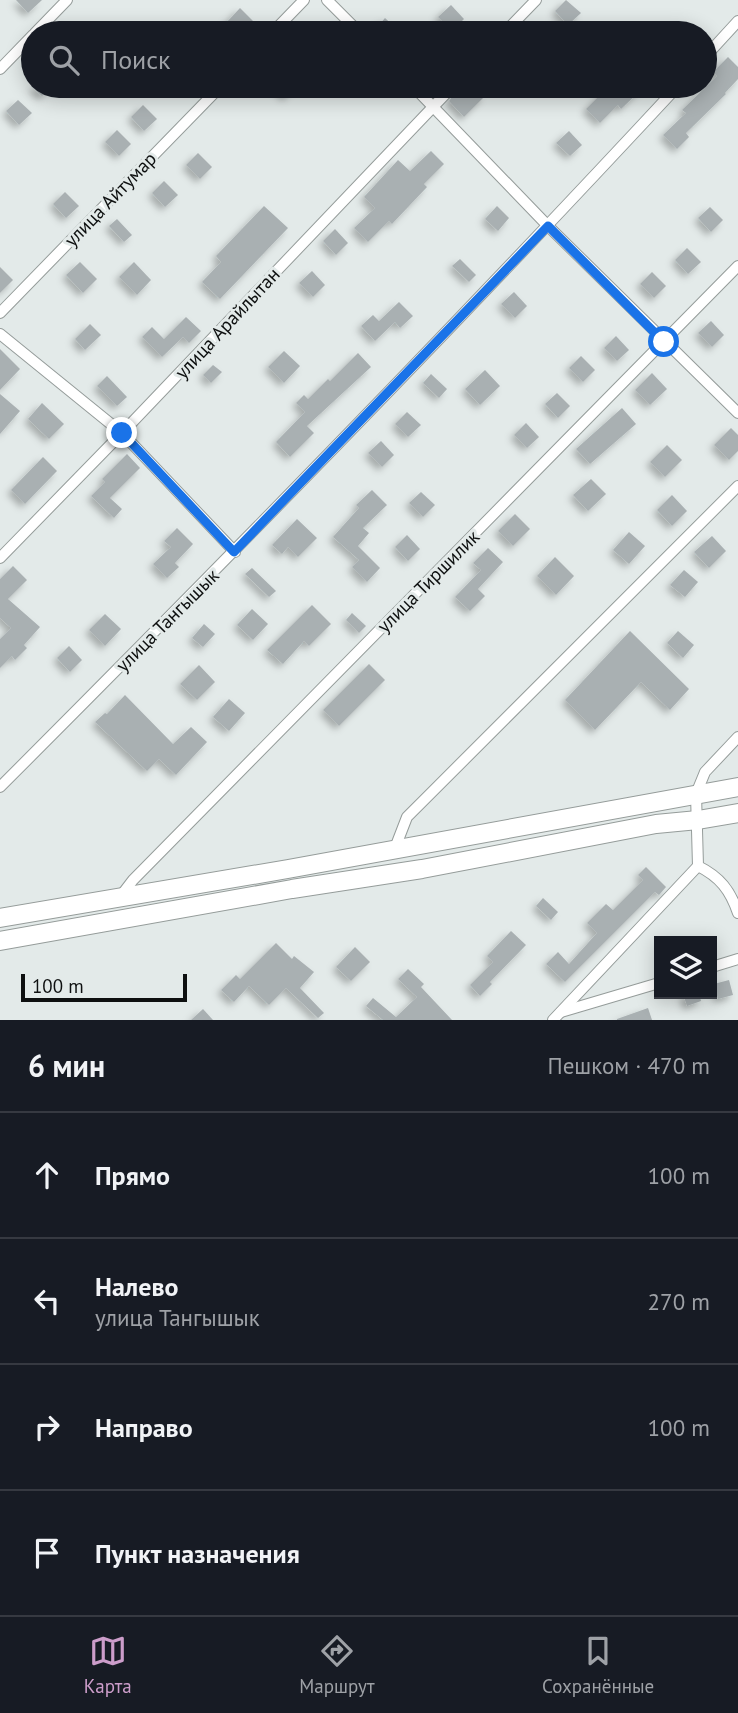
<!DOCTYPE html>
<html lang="ru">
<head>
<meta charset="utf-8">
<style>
	:root { --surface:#171b24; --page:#20242c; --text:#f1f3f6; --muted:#9ea1a6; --line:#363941; --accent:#cc9dca }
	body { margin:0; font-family:"PT Sans",sans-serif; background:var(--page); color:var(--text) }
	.controls { position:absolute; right:21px; bottom:21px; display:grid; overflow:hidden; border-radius:0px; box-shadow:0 4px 18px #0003 }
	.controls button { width:63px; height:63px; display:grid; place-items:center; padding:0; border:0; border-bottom:2px solid var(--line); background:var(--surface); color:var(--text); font:35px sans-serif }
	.scale { position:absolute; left:21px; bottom:18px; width:166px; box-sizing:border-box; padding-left:7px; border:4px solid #0e1010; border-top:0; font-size:19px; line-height:24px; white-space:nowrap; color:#0e1010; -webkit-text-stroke:5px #e3eae9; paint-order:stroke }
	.stop { position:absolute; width:21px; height:21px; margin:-16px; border:5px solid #1a73e8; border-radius:50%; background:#fff }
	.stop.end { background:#1a73e8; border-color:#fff; box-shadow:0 2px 7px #0008 }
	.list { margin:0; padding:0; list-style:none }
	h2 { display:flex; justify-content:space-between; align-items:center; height:91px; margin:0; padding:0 28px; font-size:30px }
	h2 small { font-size:23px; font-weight:400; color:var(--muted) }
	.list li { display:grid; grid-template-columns:46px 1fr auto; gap:21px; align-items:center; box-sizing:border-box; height:126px; padding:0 28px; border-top:2px solid var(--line) }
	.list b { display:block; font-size:26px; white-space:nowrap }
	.list p { margin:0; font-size:23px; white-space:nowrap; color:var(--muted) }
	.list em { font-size:23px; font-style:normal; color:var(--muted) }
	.icon { flex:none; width:38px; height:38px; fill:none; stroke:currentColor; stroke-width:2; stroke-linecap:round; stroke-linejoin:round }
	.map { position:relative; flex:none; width:738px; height:1020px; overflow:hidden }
	.search { position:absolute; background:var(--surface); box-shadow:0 4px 18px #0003; left:21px; right:21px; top:21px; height:77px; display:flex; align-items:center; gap:18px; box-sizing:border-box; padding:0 24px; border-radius:38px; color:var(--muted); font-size:26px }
	.sheet { height:595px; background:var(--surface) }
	nav { display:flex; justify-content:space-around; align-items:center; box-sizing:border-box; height:98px; border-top:2px solid var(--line); background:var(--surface); font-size:19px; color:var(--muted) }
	nav a { display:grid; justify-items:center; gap:4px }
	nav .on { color:var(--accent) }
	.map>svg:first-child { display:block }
	.building { fill:#a9b0b2; filter:url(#shadow) }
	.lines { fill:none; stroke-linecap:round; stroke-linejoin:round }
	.street-casing { stroke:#959c9a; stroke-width:12 }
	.highway-casing { stroke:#959c9a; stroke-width:20 }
	.street { stroke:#fff; stroke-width:10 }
	.highway { stroke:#fff; stroke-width:18 }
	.route { stroke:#1a73e8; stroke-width:9 }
	.labels { text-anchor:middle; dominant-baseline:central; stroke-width:6; stroke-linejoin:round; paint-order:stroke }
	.street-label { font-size:19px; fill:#0e1010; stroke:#e3eae9 }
</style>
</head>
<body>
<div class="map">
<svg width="738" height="1020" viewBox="0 0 738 1020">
	<defs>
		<filter id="shadow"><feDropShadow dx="-4" dy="4" stdDeviation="3.5" flood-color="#0004"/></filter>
	</defs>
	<rect width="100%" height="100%" fill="#e3eae9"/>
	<!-- building -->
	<g class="building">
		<polygon points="16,0 42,0 28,13"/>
		<polygon points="566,0 581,13 568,25 555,11"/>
		<polygon points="451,5 464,19 452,31 438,17"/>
		<polygon points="240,8 254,22 243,33 235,33 226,23"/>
		<polygon points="385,18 401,33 385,33 378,26"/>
		<polygon points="728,57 738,67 738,79 725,93 726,94 686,133 689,137 677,149 663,135 686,113 682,110 717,76 713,72"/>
		<polygon points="31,86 53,86 42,96"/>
		<polygon points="275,86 297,86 286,97"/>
		<polygon points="461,86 475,86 485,96 464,117 449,101"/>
		<polygon points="609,86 645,86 621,109 618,105 600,123 586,109"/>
		<polygon points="18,100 32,113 19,125 6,111"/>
		<polygon points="143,105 157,119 144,131 131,117"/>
		<polygon points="117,130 131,144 119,156 105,142"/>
		<polygon points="569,131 582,145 570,156 556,143"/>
		<polygon points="431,151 444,164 424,184 427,187 392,224 389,221 368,242 354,228 375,208 364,197 398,160 410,171"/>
		<polygon points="198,153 212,167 200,179 186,165"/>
		<polygon points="164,181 178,195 165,207 152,193"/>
		<polygon points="65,192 79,206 66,218 53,204"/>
		<polygon points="264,206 288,228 220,299 202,282 221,262 216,256"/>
		<polygon points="497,206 509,218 498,231 485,219"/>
		<polygon points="710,207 723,220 711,232 698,218"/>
		<polygon points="117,219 132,235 124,242 109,226"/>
		<polygon points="335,229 348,243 336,255 323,241"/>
		<polygon points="687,248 701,262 688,274 675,260"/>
		<polygon points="460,259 476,275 469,282 452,266"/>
		<polygon points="80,262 97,279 83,293 66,275"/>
		<polygon points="134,262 151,280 137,295 119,277"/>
		<polygon points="0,267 13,280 0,293"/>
		<polygon points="312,271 325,285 313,297 299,283"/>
		<polygon points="652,272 666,286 654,298 640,284"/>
		<polygon points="514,292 527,306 515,318 501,304"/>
		<polygon points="399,302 413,316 400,328 395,322 375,341 361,326 373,315 379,321"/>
		<polygon points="186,317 201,331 189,343 183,337 162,357 142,337 152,327 164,339"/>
		<polygon points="711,321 724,335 712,347 698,333"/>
		<polygon points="90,324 101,335 85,350 75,339"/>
		<polygon points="616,336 629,350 617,361 604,348"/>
		<polygon points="0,349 20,369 0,390"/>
		<polygon points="284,351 300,366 284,383 268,367"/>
		<polygon points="358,353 371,367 307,426 314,433 290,457 276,442 305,412 296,403 304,395 308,399 328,379 330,381"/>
		<polygon points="581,356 595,370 583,382 569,368"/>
		<polygon points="213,365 222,372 211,383 203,375"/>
		<polygon points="485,370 500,386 480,405 465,389"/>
		<polygon points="652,373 667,389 650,405 635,390"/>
		<polygon points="431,374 447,389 439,398 423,383"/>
		<polygon points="107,376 127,397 117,406 97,386"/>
		<polygon points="557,393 570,406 558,418 545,404"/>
		<polygon points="0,394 20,411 0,434"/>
		<polygon points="42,403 64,424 49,439 28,419"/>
		<polygon points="622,408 636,424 590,464 576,449"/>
		<polygon points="407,412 421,425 408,437 395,424"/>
		<polygon points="526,423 539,437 527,448 514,435"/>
		<polygon points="731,428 738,435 738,451 729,460 714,445"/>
		<polygon points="381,441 394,455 382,467 368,453"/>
		<polygon points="667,445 682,460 665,477 650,462"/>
		<polygon points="127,454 140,468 110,498 122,509 114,518 91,496 105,482 102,479"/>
		<polygon points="43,457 57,471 25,504 11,490"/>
		<polygon points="591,479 606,494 588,511 573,495"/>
		<polygon points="372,490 387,505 363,528 369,533 358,546 380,568 367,582 352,567 359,560 333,537 359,508 356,505"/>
		<polygon points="421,492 435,505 423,517 409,503"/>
		<polygon points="672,495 687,511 672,526 657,510"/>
		<polygon points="515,514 530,529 513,546 498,531"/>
		<polygon points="297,519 317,538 298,557 288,547 282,554 272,545"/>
		<polygon points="177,528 193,544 175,563 179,567 167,578 153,564 171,547 164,541"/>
		<polygon points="629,532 645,546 629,564 613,550"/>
		<polygon points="407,535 420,549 408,561 395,547"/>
		<polygon points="712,536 726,551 709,568 694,552"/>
		<polygon points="488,548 503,562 478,589 485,596 470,611 455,597 481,570 473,563"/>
		<polygon points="555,557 574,576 556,595 537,576"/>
		<polygon points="13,566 27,580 8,599 40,627 24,645 27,648 15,660 12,656 0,668 0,639 11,628 0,618 0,579"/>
		<polygon points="252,568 276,591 269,597 245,574"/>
		<polygon points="684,570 698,582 685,597 670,585"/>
		<polygon points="312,605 331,624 309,646 304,641 283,664 267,650"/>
		<polygon points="252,609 268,624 253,640 237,625"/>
		<polygon points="352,613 366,626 359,633 346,620"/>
		<polygon points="105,614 121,629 105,646 89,630"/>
		<polygon points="204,624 215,634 203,647 192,638"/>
		<polygon points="630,631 689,689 670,710 641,682 595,730 565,700"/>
		<polygon points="678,631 694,645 683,658 667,643"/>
		<polygon points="69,646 82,660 70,672 57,658"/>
		<polygon points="369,664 385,680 339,726 323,710"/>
		<polygon points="199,665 215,682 197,700 180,684"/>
		<polygon points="125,695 173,744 191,727 207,742 176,775 159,759 147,771 95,722 105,713 107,714"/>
		<polygon points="229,699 245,713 229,731 213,717"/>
		<polygon points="646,867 666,887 659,895 655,892 565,982 546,964 558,952 569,964 597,933 587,923 606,904 613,910 643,880 638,875"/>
		<polygon points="543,898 558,912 551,920 536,906"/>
		<polygon points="511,931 526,945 490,982 492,984 480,996 470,985 493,962 487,956"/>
		<polygon points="276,943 292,959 294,956 314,972 300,988 324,1013 318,1018 286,988 269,1005 249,986 234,1002 221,990 236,975 240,979"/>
		<polygon points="355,947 370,962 351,981 336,967"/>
		<polygon points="408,969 424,984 421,987 452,1020 383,1020 366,1006 373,998 396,1017 417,997 398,979"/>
		<polygon points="729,980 733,995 718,999 714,984"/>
		<polygon points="683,994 699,994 701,1001 687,1006"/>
		<polygon points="648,1008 652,1020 617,1020 617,1019"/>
		<polygon points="203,1009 213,1020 191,1020"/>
	</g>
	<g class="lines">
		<defs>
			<g id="street">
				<polyline points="327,0 360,33"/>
				<polyline points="35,33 67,0"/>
				<polyline points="272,33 304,0"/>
				<polyline points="504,33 536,0"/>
				<polyline points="705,57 738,21"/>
				<polyline points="0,69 33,35"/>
				<polyline points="413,86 548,226 738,413"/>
				<polyline points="0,313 221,86"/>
				<polyline points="0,334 122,433 235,552"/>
				<polyline points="0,558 122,433 453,86"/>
				<path d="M738 737 705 772 696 794 698 866C720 877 730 890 738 913"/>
				<path d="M0 787C230 557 457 324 678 86"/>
				<polyline points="395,848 407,817 738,486"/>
				<polyline points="120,897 133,880 738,266"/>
				<polyline points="712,967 738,959"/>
				<polyline points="561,1012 659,983"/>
				<polyline points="553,1020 698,866"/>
			</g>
			<g id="highway">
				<polyline points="0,918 288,869 738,787"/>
				<polyline points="0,941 292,889 422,869 656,824 698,820 738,813"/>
			</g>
		</defs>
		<!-- street casing -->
		<use href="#street" class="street-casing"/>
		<!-- highway casing -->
		<use href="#highway" class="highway-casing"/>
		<!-- street -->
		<use href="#street" class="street"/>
		<!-- highway -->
		<use href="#highway" class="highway"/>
	</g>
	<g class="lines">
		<!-- route -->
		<polyline class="route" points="122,433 234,552 548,226 664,342"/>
	</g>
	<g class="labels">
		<!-- street labels -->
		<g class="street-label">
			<text transform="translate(110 199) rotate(-46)">улица Айтумар</text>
			<text transform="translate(227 323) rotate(-47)">улица Арайлытан</text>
			<text transform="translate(428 581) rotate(-45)">улица Тиршилик</text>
			<text transform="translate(167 620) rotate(-45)">улица Тангышык</text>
		</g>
	</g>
</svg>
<div class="controls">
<button><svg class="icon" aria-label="layers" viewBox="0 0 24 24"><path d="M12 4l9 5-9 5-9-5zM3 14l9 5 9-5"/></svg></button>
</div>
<div class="scale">100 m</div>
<div class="stop" style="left:664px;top:342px"></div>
<div class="stop end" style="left:122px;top:433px"></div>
<div class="search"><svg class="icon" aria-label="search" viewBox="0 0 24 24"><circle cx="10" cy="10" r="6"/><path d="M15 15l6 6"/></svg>Поиск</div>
</div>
<section class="sheet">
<h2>6 мин<small>Пешком · 470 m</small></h2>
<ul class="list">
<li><svg class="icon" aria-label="ahead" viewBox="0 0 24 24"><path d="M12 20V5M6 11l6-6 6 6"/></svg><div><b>Прямо</b></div><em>100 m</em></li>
<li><svg class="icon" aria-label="left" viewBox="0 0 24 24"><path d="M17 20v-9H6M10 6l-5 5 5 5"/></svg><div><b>Налево</b><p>улица Тангышык</p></div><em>270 m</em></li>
<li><svg class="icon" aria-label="right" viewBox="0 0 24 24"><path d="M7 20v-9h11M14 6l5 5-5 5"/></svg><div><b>Направо</b></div><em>100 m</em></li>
<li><svg class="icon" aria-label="arrive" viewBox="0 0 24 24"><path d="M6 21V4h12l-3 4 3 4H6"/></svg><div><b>Пункт назначения</b></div></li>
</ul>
</section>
<nav>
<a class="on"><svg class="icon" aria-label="map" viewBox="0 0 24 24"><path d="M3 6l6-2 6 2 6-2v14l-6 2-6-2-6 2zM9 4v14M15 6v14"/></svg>Карта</a>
<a><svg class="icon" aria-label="directions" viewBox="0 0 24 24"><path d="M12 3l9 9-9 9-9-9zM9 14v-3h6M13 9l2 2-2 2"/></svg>Маршрут</a>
<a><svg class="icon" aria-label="saved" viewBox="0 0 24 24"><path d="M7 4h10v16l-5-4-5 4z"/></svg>Сохранённые</a>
</nav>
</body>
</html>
